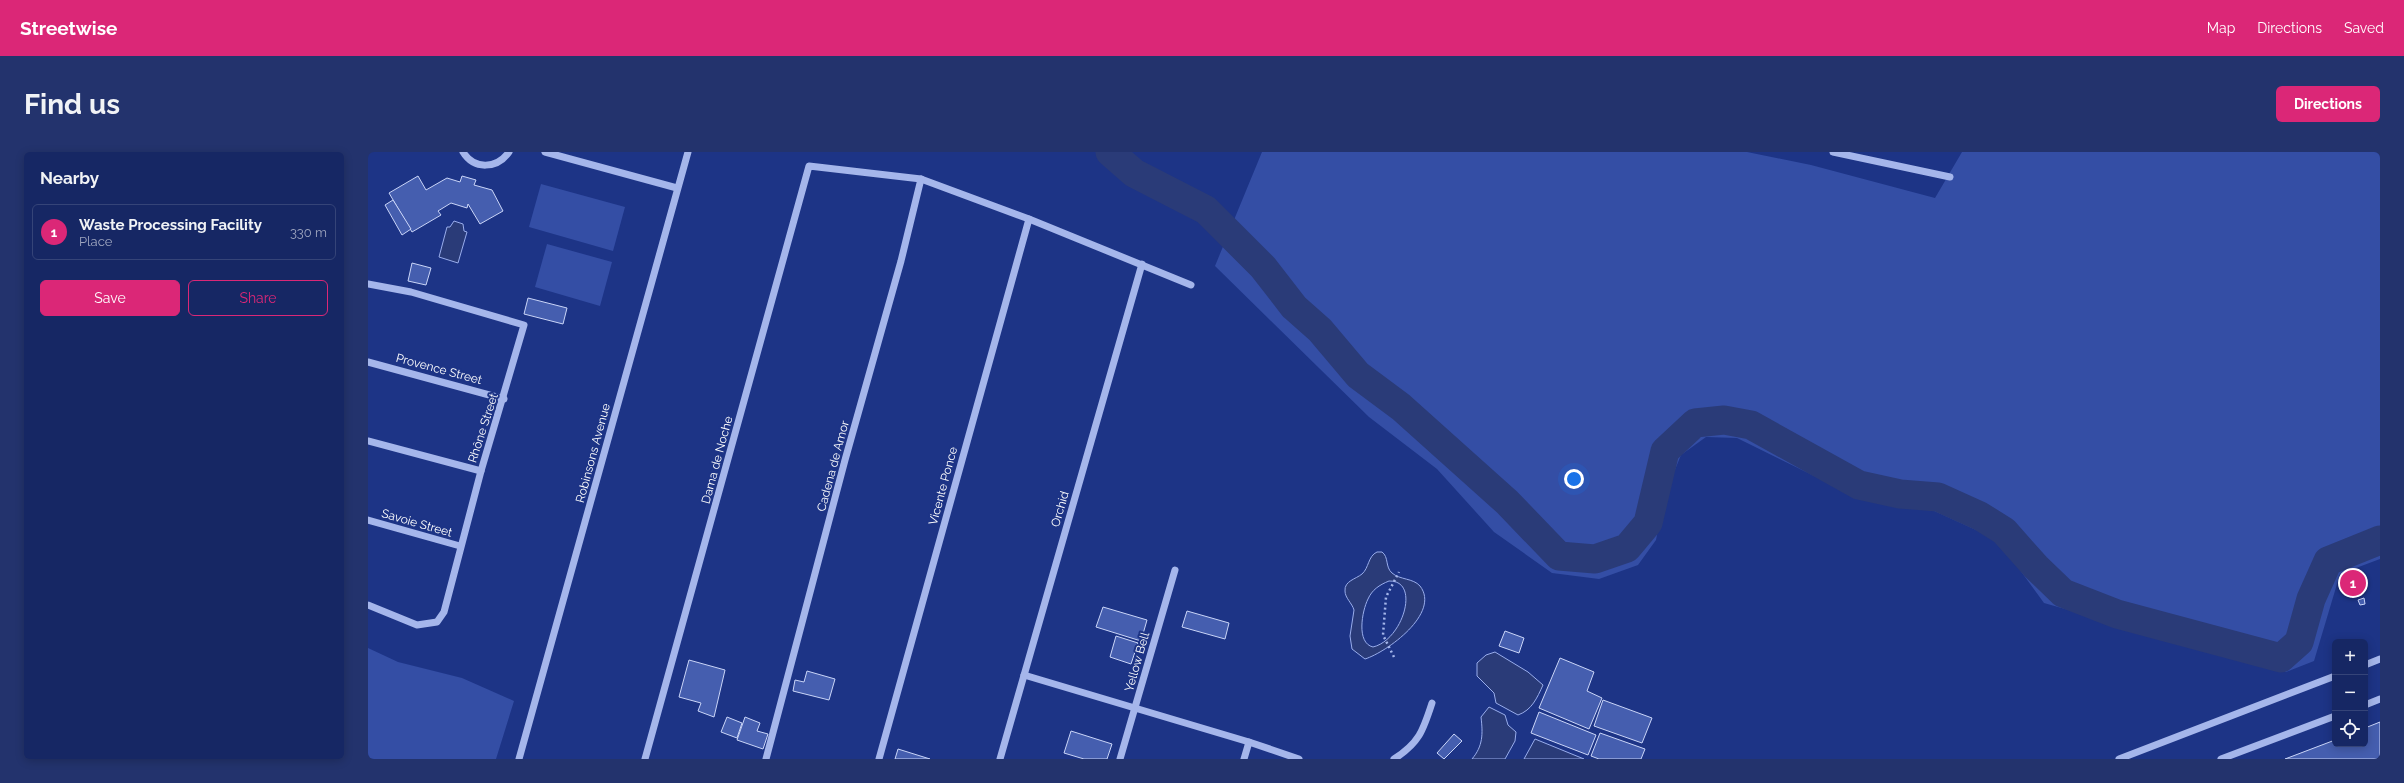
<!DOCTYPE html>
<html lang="en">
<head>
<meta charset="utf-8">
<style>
	:root { --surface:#162764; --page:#23336d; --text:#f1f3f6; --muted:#9ea5bf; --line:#354478; --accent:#db2777 }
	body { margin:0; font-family:Raleway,sans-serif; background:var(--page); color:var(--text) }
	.controls { position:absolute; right:12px; bottom:12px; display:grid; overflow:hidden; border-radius:6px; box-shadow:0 2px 10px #0003 }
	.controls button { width:36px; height:36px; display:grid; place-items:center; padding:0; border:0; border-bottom:1px solid var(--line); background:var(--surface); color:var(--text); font:20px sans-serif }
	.you { position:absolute; left:1206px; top:327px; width:14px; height:14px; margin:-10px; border:3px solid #fff; border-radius:50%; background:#1a73e8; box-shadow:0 0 0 6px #1a73e833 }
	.badge { display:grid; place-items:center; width:26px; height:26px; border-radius:50%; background:var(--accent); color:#fff; font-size:13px; font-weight:700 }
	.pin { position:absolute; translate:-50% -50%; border:2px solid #fff; box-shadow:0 1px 4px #0006 }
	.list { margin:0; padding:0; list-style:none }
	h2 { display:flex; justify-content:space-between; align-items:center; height:52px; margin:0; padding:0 16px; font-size:17px }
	h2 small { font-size:13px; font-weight:400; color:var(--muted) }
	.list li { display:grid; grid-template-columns:26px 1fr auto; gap:12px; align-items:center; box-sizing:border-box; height:56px; margin:0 8px 8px; padding:0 8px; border:1px solid var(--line); border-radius:6px }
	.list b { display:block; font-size:15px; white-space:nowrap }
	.list p { margin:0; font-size:13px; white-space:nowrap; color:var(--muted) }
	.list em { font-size:13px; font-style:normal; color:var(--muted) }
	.actions { display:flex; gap:8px; padding:12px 16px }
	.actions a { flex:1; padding:9px 0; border:1px solid var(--accent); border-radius:6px; text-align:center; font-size:14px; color:var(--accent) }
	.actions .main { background:var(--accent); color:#fff }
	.icon { flex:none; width:22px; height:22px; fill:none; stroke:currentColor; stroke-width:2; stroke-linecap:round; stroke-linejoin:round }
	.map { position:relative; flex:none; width:2012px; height:607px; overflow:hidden; border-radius:6px }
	header { display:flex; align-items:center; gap:24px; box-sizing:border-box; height:56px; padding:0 20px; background:var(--accent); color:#fff }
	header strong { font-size:19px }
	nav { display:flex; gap:22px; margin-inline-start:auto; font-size:14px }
	.intro { display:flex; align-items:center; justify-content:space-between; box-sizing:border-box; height:96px; padding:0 24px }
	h1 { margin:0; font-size:28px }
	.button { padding:10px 18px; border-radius:6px; background:var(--accent); color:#fff; font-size:14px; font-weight:700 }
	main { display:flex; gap:24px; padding:0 24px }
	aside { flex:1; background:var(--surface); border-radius:6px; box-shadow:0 2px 10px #0003 }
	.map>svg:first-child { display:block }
	.green { fill:#344ea5 }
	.water { fill:#2a3b78; stroke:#99adec; fill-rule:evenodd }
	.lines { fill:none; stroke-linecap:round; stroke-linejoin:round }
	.river { stroke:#2a3b78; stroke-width:29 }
	.building { fill:#455eaf; stroke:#cad5f8 }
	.path { stroke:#a5b6eb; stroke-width:2.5; stroke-dasharray:2 3; stroke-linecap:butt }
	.minor { stroke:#a5b6eb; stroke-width:7 }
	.labels { text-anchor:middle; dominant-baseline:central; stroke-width:4; stroke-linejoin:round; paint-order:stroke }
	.street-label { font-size:12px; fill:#fff; stroke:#1d3486 }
</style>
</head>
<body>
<header>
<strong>Streetwise</strong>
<nav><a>Map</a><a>Directions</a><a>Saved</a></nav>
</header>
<div class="intro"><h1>Find us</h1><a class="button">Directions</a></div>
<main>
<aside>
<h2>Nearby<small></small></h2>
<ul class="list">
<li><span class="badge">1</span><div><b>Waste Processing Facility</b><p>Place</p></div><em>330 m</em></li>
</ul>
<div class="actions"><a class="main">Save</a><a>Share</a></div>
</aside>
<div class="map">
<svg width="2012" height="607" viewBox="0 0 2012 607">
	<rect width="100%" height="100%" fill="#1d3486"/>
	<!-- green -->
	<g class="green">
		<polygon points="894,0 1379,0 1443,13 1567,46 1594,0 2012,0 2012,407 1972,422 1946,509 1918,520 1676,451 1630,388 1564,358 1489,345 1369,286 1338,285 1313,303 1297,342 1288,388 1270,413 1231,427 1184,421 1126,380 1069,317 1001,265 847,114"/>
		<polygon points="173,32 257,55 245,99 161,75"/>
		<polygon points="179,92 244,110 232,154 167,135"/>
		<polygon points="0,496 30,510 94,526 146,549 128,607 0,607"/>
	</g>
	<!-- water -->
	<g class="water">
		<polygon points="86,69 95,72 96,79 99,80 90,111 71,105 79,75 82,75"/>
		<path d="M1009 400H1014C1021 405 1017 415 1024 421 1032 428 1045 426 1052 434 1073 461 1019 500 997 507L984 497 982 484 986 458C984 451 977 446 977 439 976 429 988 427 994 422 1001 416 1000 404 1009 400ZM1021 429C1053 428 1035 488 1005 495 988 491 994 459 1000 447 1004 438 1011 433 1021 429Z"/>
		<path d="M1127 500 1160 520 1175 533C1169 546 1164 558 1150 563L1128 551 1126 541 1109 524V511L1118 503Z"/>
		<path d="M1121 555 1137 563 1140 573 1148 580 1147 589 1137 607H1104C1115 594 1115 582 1113 565Z"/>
		<polygon points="1167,587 1216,607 1156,607"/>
	</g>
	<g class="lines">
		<!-- river -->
		<polyline class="river" points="742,0 766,21 838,58 895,115 926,155 952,178 990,223 1033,255 1139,350 1191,404 1227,407 1259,396 1280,371 1297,299 1327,271 1356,268 1383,273 1491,333 1532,342 1570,345 1612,364 1636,379 1668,415 1695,441 1749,462 1913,506 1931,490 1943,447 1960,409 2012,388"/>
	</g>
	<!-- building -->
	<g class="building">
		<polygon points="50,24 58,38 79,26 92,30 94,24 108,28 106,33 124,38 135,59 112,72 100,52 99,56 83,51 70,59 73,63 44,80 21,41"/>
		<polygon points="25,48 43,77 34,83 17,53"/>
		<polygon points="44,111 63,116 58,133 40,129"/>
		<polygon points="160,146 199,156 195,172 156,162"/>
		<polygon points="1987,417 1996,440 1982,445 1973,422"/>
		<polygon points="1996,446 1997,452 1992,453 1990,448"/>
		<polygon points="735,455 779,468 773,489 728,475"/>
		<polygon points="819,459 861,471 857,487 814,475"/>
		<polygon points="1137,479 1156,486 1151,501 1131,494"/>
		<polygon points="748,484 770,491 763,512 742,505"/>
		<polygon points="1192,506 1226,520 1219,539 1234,546 1221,577 1171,556"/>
		<polygon points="321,508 357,518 346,565 330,559 333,551 311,545"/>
		<polygon points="439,519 467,527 461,548 425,539 427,528 436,530"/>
		<polygon points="1235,548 1284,566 1274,591 1226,574"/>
		<polygon points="1171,560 1228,583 1220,603 1163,581"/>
		<polygon points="359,565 374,571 369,586 353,580"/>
		<polygon points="377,565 392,571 389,579 400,582 395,597 369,588"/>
		<polygon points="2012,570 2012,607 1917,607 1967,588 1967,592 1997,592 1997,576"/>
		<polygon points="703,579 744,592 739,607 716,607 696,601"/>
		<polygon points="1232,581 1277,597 1273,607 1231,607 1223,604"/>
		<polygon points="1086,582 1094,589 1076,607 1069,601"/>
		<polygon points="530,597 562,607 527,607"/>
	</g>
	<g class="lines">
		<!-- path -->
		<polyline class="path" points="1026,505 1015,483 1018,445 1031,420"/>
		<!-- minor -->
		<g class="minor">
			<path d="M95 0C106 18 129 17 141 0"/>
			<polyline points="177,0 309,36"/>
			<polyline points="1465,0 1582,25"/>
			<polyline points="0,132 43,140 156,173 113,319 76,460 69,470 49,473 0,453"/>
			<polyline points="0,210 136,247"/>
			<polyline points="0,289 113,319"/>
			<polyline points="0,368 92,394"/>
			<polyline points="1997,513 2012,507"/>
			<polyline points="656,523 881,590 931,607"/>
			<polyline points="1997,553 2012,547"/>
			<polyline points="151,607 320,0"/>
			<polyline points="277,607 441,14 553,27 661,67 823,133"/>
			<polyline points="398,607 477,308 533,109 553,27"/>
			<polyline points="511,607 661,67"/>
			<polyline points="632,607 774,112"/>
			<polyline points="752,607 807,418"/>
			<polyline points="876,607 881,590"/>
			<path d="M1026 607C1051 591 1055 579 1064 551"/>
			<polyline points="1751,607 1967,524"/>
			<polyline points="1853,607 1967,564"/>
		</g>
	</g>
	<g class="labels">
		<!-- street labels -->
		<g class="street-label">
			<text transform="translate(71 217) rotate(15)">Provence Street</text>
			<text transform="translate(115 276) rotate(-72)">Rhône Street</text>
			<text transform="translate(225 301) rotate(-75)">Robinsons Avenue</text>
			<text transform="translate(349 308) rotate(-75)">Dama de Noche</text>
			<text transform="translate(465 314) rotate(-75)">Cadena de Amor</text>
			<text transform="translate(575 334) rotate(-75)">Vicente Ponce</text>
			<text transform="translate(692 357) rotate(-74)">Orchid</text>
			<text transform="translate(49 371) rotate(16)">Savoie Street</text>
			<text transform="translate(769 510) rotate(-74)">Yellow Bell</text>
		</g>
	</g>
</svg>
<div class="controls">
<button>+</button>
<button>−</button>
<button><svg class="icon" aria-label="locate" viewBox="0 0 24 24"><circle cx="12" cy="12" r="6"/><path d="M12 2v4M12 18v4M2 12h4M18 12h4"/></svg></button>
</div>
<div class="you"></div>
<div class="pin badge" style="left:1985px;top:431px">1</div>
</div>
</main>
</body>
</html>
